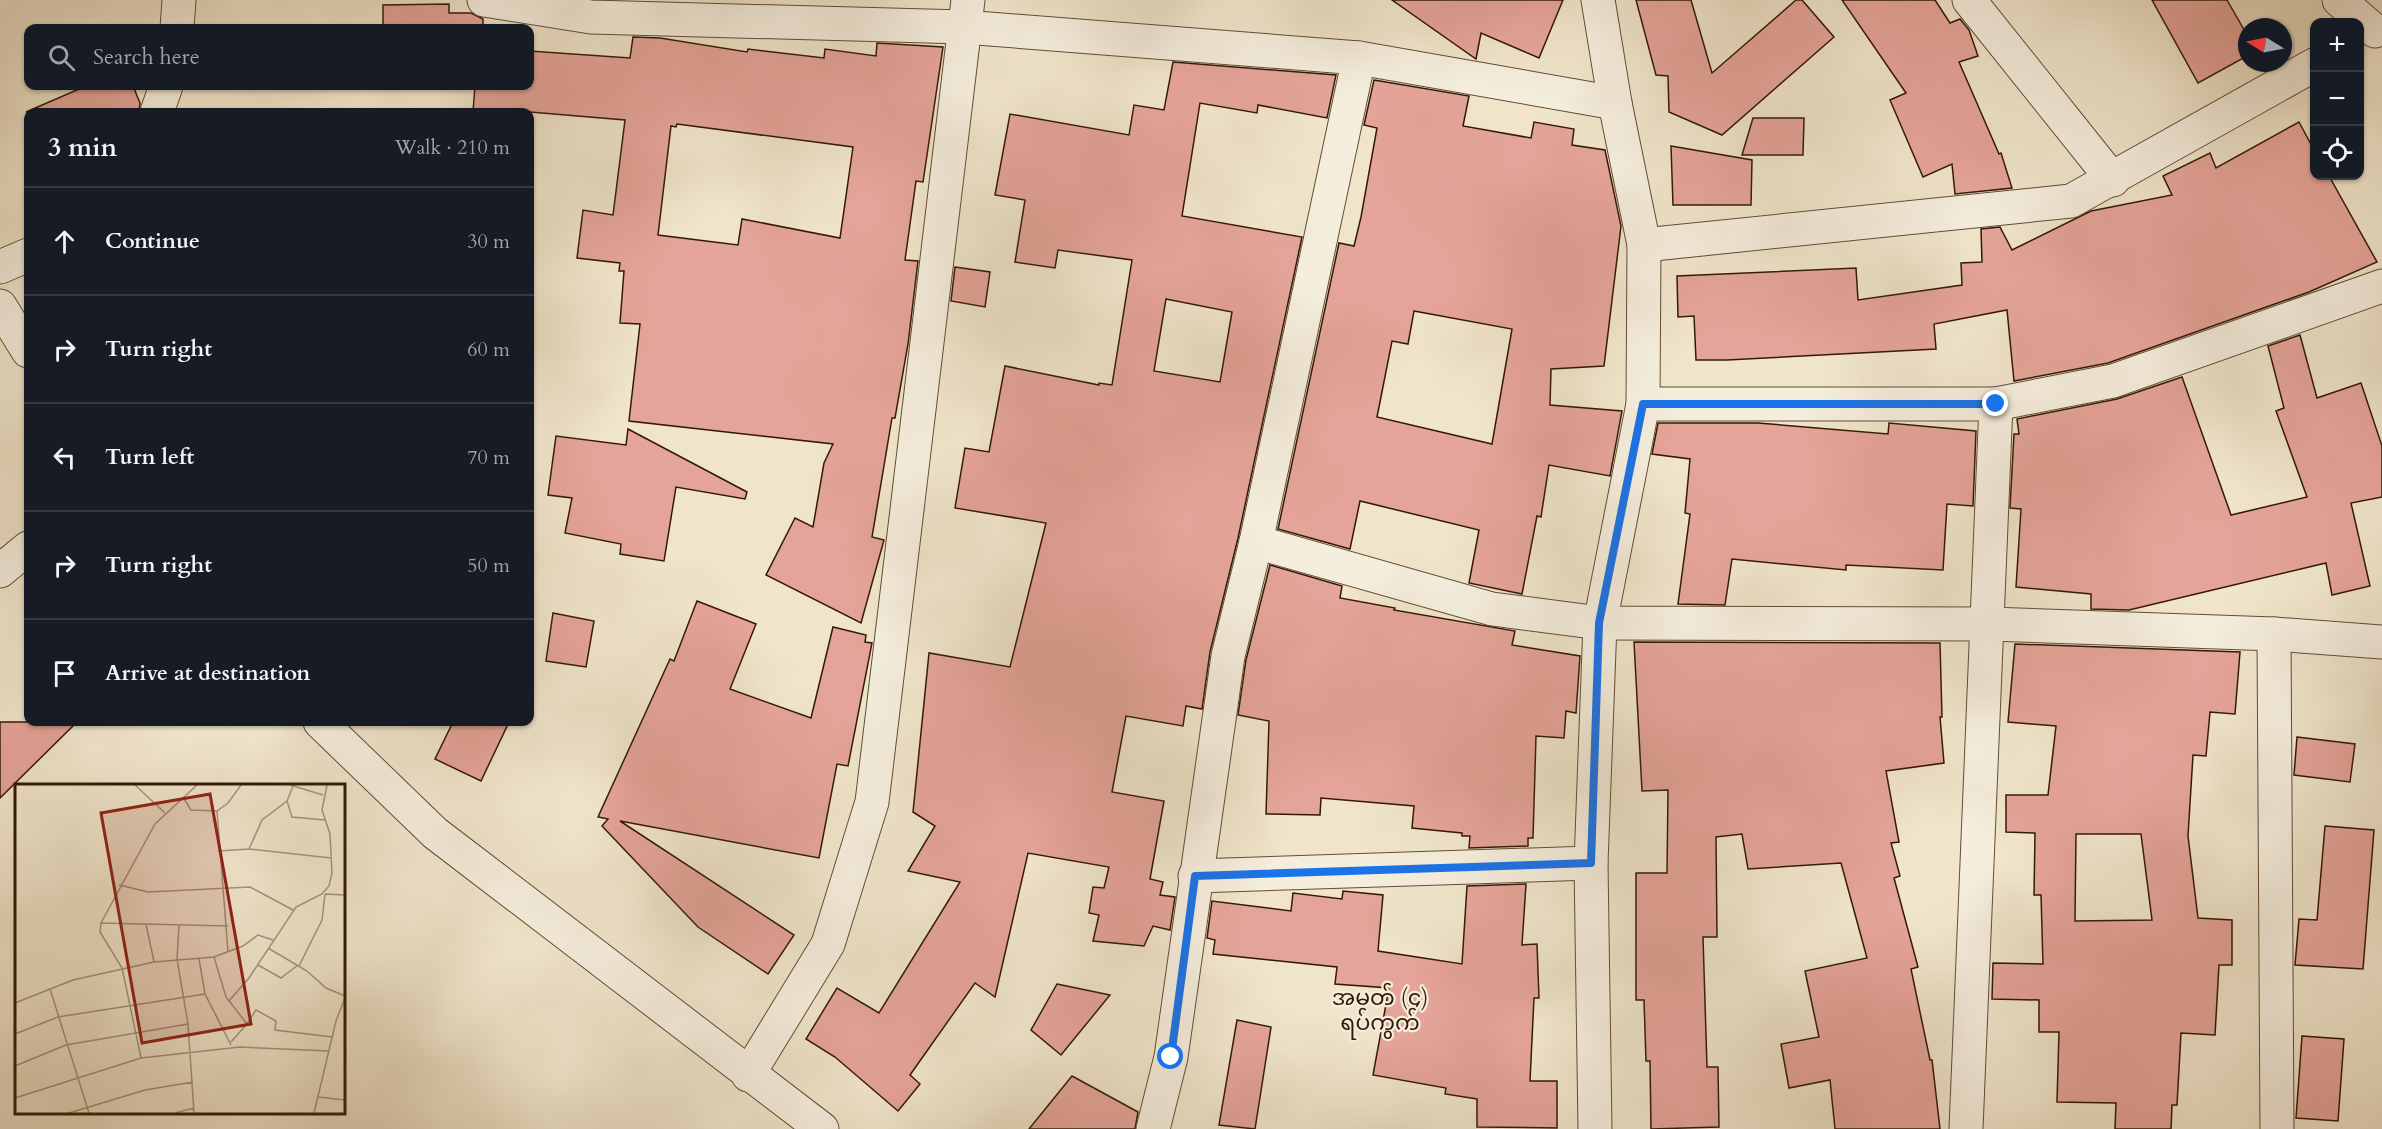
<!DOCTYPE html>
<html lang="en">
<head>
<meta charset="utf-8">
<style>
	:root { --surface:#171b24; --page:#20242c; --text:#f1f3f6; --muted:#9ea1a6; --line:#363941 }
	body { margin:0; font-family:Cardo,"Noto Sans Myanmar",serif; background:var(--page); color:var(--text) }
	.controls { position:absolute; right:18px; top:18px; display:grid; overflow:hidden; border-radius:12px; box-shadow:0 2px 4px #0004 }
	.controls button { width:54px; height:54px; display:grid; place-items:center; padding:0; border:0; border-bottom:2px solid var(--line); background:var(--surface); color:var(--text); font:30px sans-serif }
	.compass { position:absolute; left:2238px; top:18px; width:54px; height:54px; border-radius:50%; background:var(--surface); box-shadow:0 2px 4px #0004; rotate:280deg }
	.stop { position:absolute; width:18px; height:18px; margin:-14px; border:4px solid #1a73e8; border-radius:50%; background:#fff }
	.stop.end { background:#1a73e8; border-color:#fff; box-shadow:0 2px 6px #0008 }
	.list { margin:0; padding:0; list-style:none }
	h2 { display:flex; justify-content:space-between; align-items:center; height:78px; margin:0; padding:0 24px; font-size:26px }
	h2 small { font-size:20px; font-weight:400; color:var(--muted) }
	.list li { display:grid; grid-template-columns:39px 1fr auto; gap:18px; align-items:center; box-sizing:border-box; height:108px; padding:0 24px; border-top:2px solid var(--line) }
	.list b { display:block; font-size:22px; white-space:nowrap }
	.list em { font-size:20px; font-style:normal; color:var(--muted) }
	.icon { flex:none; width:33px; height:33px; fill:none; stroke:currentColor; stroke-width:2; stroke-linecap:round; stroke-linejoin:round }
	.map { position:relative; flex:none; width:2382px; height:1129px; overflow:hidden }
	.search { position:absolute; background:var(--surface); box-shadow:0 2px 4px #0004; left:24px; top:24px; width:510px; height:66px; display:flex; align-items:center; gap:15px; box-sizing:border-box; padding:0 21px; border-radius:12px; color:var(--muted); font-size:22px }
	.panel { position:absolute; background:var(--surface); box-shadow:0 2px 4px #0004; left:24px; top:108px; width:510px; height:618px; border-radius:12px }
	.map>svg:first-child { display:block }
	.building { fill:#e5a499; stroke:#331905; stroke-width:1.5; fill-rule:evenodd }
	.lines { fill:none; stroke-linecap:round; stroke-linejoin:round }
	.street-casing { stroke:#624c36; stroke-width:35 }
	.street { stroke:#f5eedd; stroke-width:33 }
	.route { stroke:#1a73e8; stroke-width:8 }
	.labels { text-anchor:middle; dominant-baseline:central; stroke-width:4.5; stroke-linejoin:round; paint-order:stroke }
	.quarter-label { font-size:22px; fill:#331905; stroke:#f5eedd }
	.inset-road { fill:none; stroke:#a4937c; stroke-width:1.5 }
	.view { fill:#8f2418; fill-opacity:0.15; stroke:#8f2418; stroke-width:3 }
	.inset-edge { fill:none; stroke:#331905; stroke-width:3 }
</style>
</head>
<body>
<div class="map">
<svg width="2382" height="1129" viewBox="0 0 2382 1129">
	<rect width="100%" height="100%" fill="#f0e5cb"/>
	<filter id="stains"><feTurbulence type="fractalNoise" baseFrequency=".00333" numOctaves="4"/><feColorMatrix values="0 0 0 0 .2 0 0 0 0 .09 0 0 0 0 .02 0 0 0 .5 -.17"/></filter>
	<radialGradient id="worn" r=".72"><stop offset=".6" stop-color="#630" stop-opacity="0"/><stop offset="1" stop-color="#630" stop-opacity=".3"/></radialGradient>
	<!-- building -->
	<g class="building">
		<polygon points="1392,0 1563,0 1539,58 1481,33 1476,59"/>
		<polygon points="1636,0 1691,0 1712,73 1796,0 1802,0 1834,37 1722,135 1669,112 1668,76 1656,75"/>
		<polygon points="1842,0 1935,0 1950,23 1960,19 1969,30 1978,56 1959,62 1999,154 2001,153 2012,188 1955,194 1952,164 1923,177 1890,100 1906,93"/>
		<polygon points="2152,0 2227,0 2247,35 2247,56 2198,83"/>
		<polygon points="449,4 449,13 471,13 483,19 483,28 383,28 383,5"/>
		<path d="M633 37 660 38 747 52 748 49 824 58 825 49 876 56 877 43 943 47 923 182 916 181 905 260 918 261 908 344 895 418H892L872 537 884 540 861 623 766 575 795 518 813 527 824 463 833 444 629 421 640 324 620 323 624 271H619L620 263 577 258 583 210 613 215 625 120 530 112H473L475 86H530V51L630 58ZM677 124 853 147 840 238 742 219 738 245 658 235 671 126 676 127Z"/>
		<path d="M1173 62 1336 75 1327 118 1258 105 1257 113 1200 103 1182 216 1302 237 1238 538 1210 652 1202 709 1186 706 1183 726 1126 716 1112 792 1164 801 1150 879 1163 882 1160 895 1175 897 1170 930 1153 926 1144 946 1093 941 1099 915 1089 913 1093 887 1104 888 1109 867 1028 853 995 997 975 983 910 1075 920 1084 898 1111 835 1057 806 1039 837 988 879 1013 960 882 908 871 935 826 913 812 929 653 1010 667 1046 523 955 508 965 448 989 452 1005 366 1099 385V383L1112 385 1132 260 1058 250 1055 268 1015 262 1025 200 995 195 1010 114 1129 135 1134 105 1164 110ZM1166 299 1232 312 1220 382 1154 371Z"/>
		<path d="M1374 80 1469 96 1463 126 1531 138 1534 122 1574 129 1572 145 1605 150 1621 226 1604 366 1551 369 1550 405 1622 411 1610 476 1549 465 1541 517 1537 516 1522 594 1469 583 1479 530 1360 501 1350 549 1278 529 1339 243 1354 246 1361 217 1377 128 1364 125ZM1414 311 1512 329 1492 444 1377 417 1392 341 1408 344Z"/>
		<polygon points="86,86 133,86 140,103 139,112 26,112"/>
		<polygon points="1753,118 1804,118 1803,155 1742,155"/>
		<polygon points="2299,122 2314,150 2314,176 2329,176 2377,262 2309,292 2108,363 2014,381 2007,310 1934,324 1936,349 1727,360 1696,360 1694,316 1678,317 1677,276 1856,268 1858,300 1962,285 1961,263 1982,262 1981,229 2000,227 2012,250 2091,211 2172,195 2163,176 2210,153 2216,168"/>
		<polygon points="1671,146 1752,160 1751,205 1673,205"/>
		<polygon points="955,267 990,272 985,307 951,301"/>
		<polygon points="2300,335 2317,398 2361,383 2382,446 2382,497 2351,503 2370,586 2332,595 2326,563 2129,610 2091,609 2091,594 2016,587 2021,509 2010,508 2014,434 2019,434 2017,419 2117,399 2182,377 2231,515 2307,497 2276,411 2284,408 2268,346"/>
		<polygon points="1658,423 1758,423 1888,434 1889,423 1976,431 1973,506 1947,504 1943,570 1846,565 1846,570 1732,559 1725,605 1678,604 1690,514 1685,513 1690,459 1652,454"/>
		<polygon points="628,429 747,492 745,499 676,487 664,561 620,554 621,544 565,533 572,498 548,495 556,436 626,445"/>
		<polygon points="1270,565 1342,586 1340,598 1395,608 1394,610 1515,631 1512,645 1580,656 1576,713 1566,711 1564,738 1536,736 1533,838 1528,838 1528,846 1469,848 1470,836 1462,836 1462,833 1412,828 1414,806 1321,798 1320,815 1266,814 1269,721 1238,715 1246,660"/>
		<polygon points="697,601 756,624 730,689 811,718 833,627 866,635 865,642 872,643 848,766 837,764 819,858 620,821 794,935 768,974 698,927 602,826 608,819 598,817 670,659 674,661"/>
		<polygon points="553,613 594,621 586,667 546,661"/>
		<polygon points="1634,642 1940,643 1942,717 1940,717 1944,763 1886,771 1899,842 1891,843 1900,876 1894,878 1918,967 1911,969 1930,1060 1932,1060 1940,1129 1835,1129 1830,1080 1789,1088 1781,1044 1819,1037 1805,971 1867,958 1841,863 1748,869 1742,834 1716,837 1717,937 1703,937 1707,1067 1718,1067 1719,1127 1651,1129 1650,1061 1646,1061 1644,1000 1636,1000 1636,873 1667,873 1668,790 1642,791"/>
		<path d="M2015 644 2240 652 2235 714 2210 712 2206 756 2193 755 2188 836 2198 918 2232 920V965H2219L2215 1035 2181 1033 2177 1105H2172L2171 1129H2115L2116 1103 2057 1102 2059 1032H2039V1000L1992 999 1993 963 2043 964 2041 895H2034L2035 833 2006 832V795H2048L2056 726 2008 722ZM2076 834H2141L2152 920 2075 921Z"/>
		<polygon points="0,722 77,722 0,798"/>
		<polygon points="453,722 509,722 481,781 435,759"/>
		<polygon points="2297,737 2355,744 2350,782 2294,775"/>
		<polygon points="2325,826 2374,830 2363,969 2295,965 2299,919 2317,920"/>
		<polygon points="1526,884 1522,945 1537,944 1539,998 1534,998 1530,1081 1557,1081 1557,1128 1477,1127 1477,1099 1445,1094 1446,1088 1373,1075 1389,988 1335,984 1337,967 1213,954 1215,940 1207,938 1212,901 1291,911 1293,893 1342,899 1343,891 1383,895 1378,951 1462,964 1467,886"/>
		<polygon points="1057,984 1110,995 1061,1055 1031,1030"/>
		<polygon points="1237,1020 1271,1027 1255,1129 1219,1125"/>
		<polygon points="2302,1036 2344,1039 2338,1121 2296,1118"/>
		<polygon points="1072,1076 1138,1112 1135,1129 1029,1129"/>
	</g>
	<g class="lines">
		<defs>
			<g id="street">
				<polyline points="484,0 591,17 964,27 1359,58 1615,103"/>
				<polyline points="1969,0 2113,180"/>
				<polyline points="2339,0 2375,31"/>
				<polyline points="177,28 179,0"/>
				<polyline points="157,112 166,86"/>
				<polyline points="1644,245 2071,201 2314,65"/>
				<polyline points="0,267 28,255"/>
				<polyline points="0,306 28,351"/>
				<polyline points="1643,404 1996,404 2113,381 2382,286"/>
				<polyline points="1256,542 1492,609 1600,623 1989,624 2274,634 2382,642"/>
				<polyline points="0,571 28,548"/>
				<polyline points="2274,634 2277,1129"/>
				<polyline points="320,722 435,833 822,1129"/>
				<polyline points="1195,876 1591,863"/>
				<polyline points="748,1075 828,944 872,802 968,0"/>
				<polyline points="1153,1129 1171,1057 1228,656 1256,542 1359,58"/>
				<polyline points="1595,1129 1591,863 1600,623 1643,404 1644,245 1615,103 1598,0"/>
				<polyline points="1966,1129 1996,404"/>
			</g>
		</defs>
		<!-- street casing -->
		<use href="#street" class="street-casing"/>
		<!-- street -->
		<use href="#street" class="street"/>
	</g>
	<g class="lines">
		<!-- route -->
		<polyline class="route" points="1171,1057 1195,876 1591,863 1599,623 1643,404 1996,404"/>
	</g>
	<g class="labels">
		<!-- quarter labels -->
		<g class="quarter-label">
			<text x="1380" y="998">အမှတ် (၄)<tspan x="1380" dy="25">ရပ်ကွက်</tspan></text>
		</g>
	</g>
	<!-- overview -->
	<g transform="translate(15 784)">
		<rect width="330" height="330" fill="#f0e5cb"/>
		<path class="inset-road" d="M120 1 150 29M275 1 308 11M168 13 176 26 202 27 213 19 226 1M272 17 277 33 310 36M202 27 213 168M234 65 247 36 272 17 278 2M203 67 234 65 316 74M104 101 133 108 235 103 278 126M310 110 330 111M86 139 213 142M131 140 139 178M164 141 162 175 173 240 179 329M253 164 292 187 311 204 330 212M199 173 211 213 232 240 216 258M184 175 190 210 216 261M243 181 266 194 283 181M284 182 307 136 310 110M35 205 74 329M214 217 234 194 281 123 307 110 314 102 317 89 315 50 307 26 312 1M0 219 58 196 139 178 199 173 228 162 243 151 258 156M232 240 241 226 261 237 260 246 317 253M0 250 43 233 190 210M126 274 107 184 85 148 86 139 140 40 182 1M0 282 51 261 173 240M303 313 330 316M0 314 126 274 225 263 314 267M54 329 130 306 178 298M160 329 179 324M299 329 321 237 330 214"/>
		<path class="view" d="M195 10 236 240 127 259 86 29Z"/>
		<rect width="330" height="330" class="inset-edge"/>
	</g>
	<rect width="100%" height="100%" filter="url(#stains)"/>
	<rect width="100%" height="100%" fill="url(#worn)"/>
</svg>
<div class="controls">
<button>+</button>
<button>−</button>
<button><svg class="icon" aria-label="locate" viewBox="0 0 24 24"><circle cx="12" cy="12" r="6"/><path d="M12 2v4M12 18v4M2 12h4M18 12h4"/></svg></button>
</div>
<svg class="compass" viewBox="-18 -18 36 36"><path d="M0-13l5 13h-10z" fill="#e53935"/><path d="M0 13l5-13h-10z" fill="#9ea1a6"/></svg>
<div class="stop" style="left:1171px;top:1057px"></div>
<div class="stop end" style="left:1996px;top:404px"></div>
<div class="search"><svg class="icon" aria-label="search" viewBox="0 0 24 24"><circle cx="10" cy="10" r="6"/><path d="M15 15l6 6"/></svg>Search here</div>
<section class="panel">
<h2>3 min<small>Walk · 210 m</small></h2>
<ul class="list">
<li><svg class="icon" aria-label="ahead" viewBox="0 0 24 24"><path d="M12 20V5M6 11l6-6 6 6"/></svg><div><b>Continue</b></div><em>30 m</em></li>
<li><svg class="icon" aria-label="right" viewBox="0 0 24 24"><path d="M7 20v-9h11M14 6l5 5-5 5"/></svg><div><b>Turn right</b></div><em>60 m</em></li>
<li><svg class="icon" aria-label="left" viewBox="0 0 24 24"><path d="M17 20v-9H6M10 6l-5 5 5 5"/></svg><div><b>Turn left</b></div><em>70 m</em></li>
<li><svg class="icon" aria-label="right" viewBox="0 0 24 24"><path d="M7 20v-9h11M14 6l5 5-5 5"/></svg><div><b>Turn right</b></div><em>50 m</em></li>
<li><svg class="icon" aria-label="arrive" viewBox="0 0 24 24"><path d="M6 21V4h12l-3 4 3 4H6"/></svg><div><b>Arrive at destination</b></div></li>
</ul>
</section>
</div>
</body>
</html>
